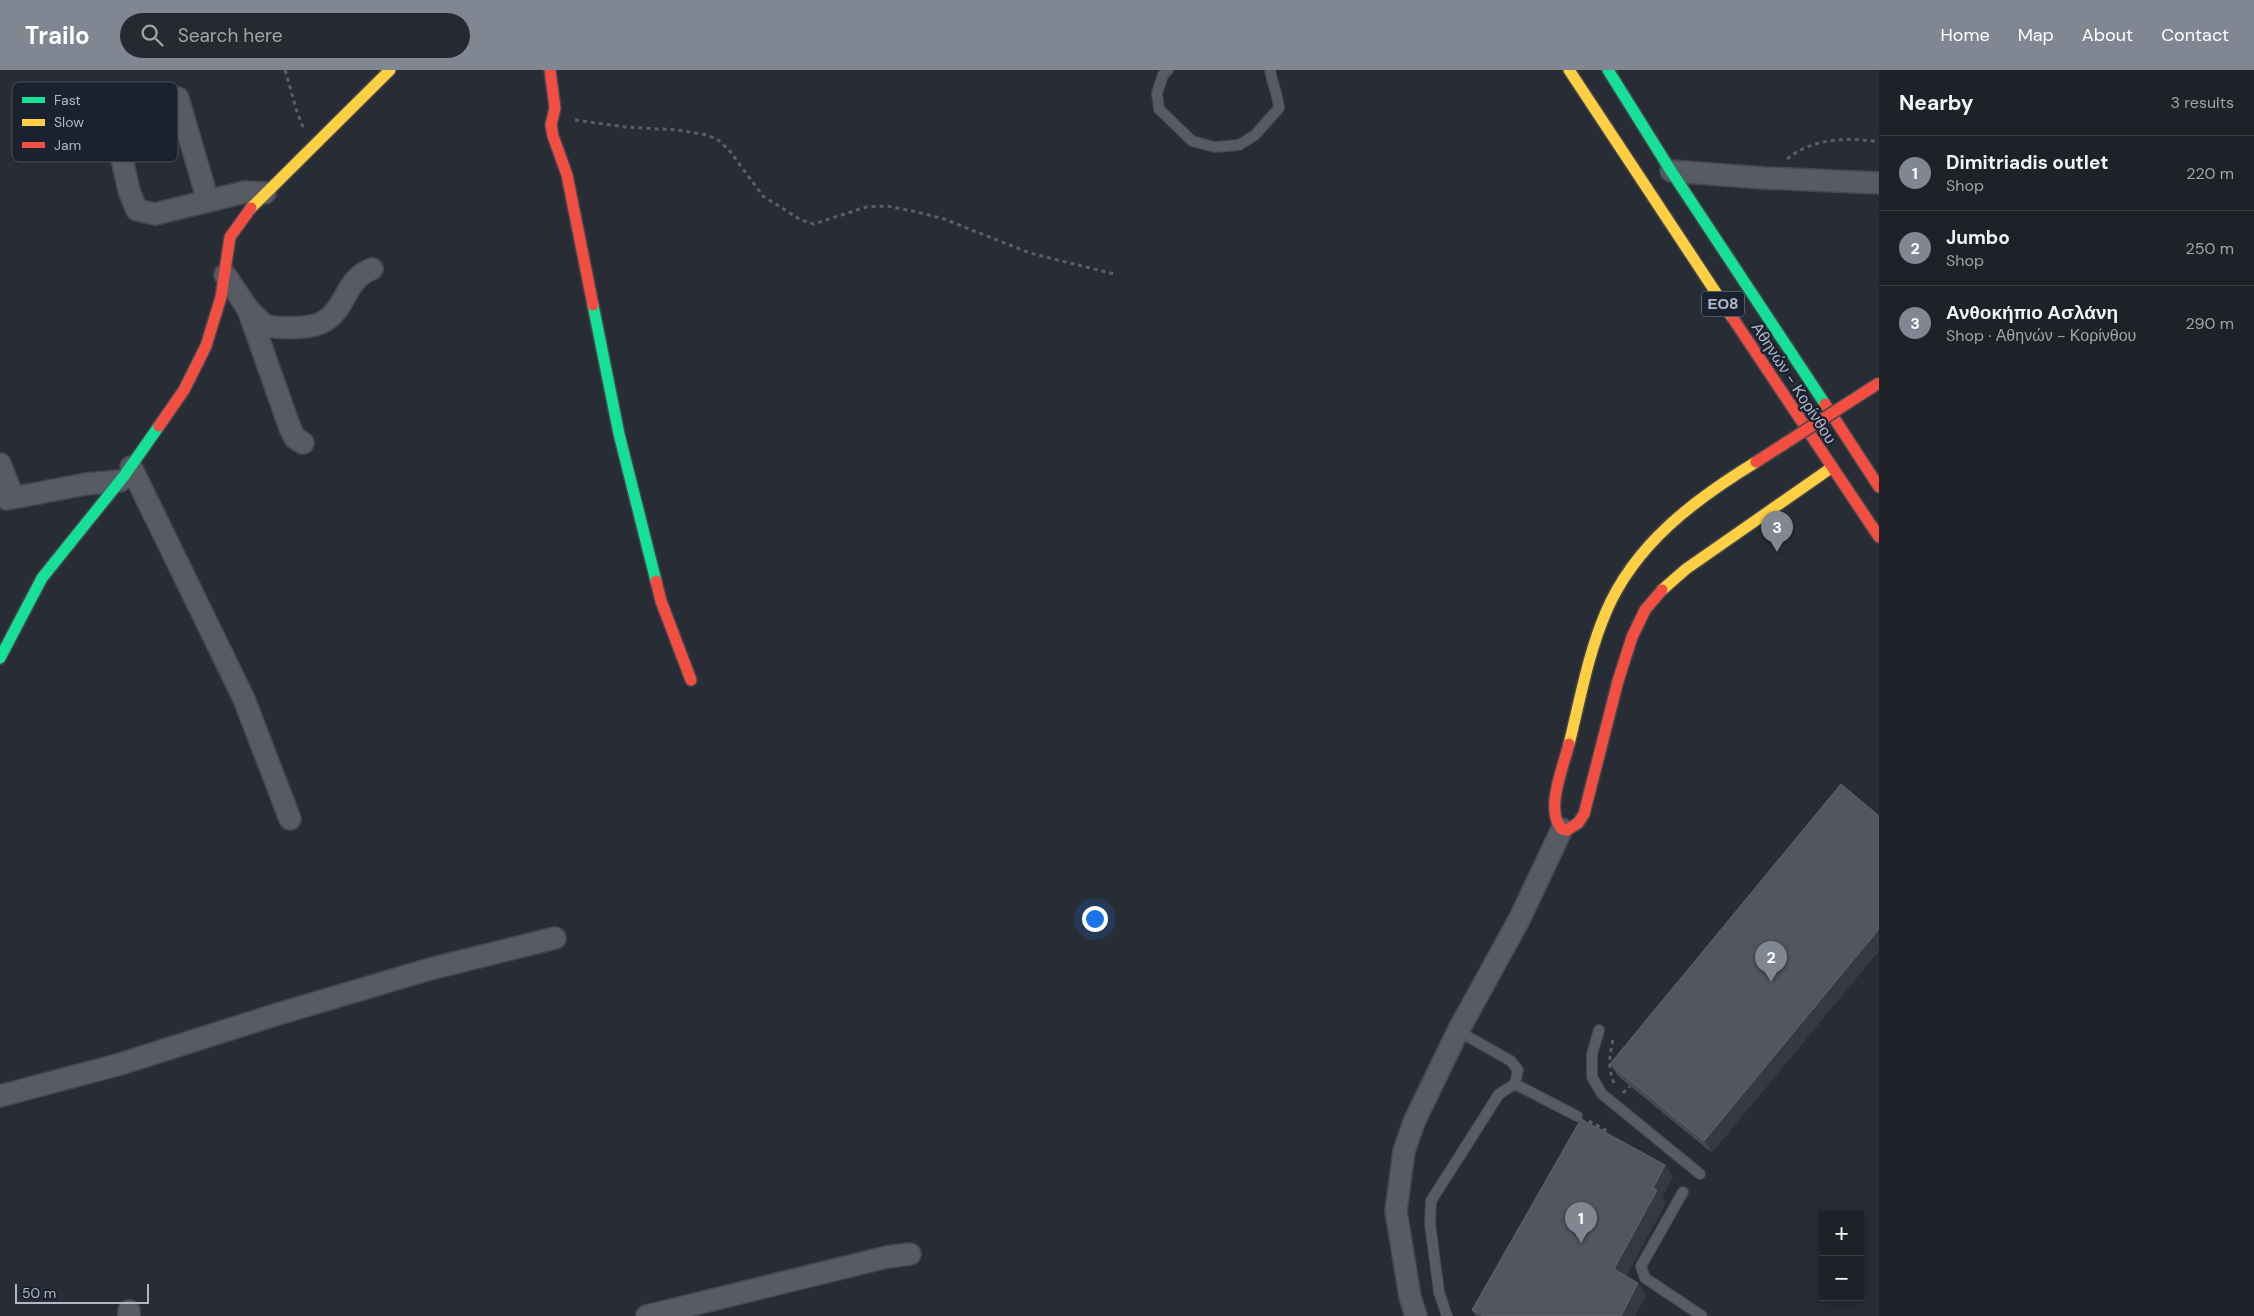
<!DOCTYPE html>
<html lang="en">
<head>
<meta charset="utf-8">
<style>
	:root { --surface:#1e2127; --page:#26292f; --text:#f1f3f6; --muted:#a1a3a7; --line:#3c3e44; --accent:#818693 }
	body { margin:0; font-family:"DM Sans",sans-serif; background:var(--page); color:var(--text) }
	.controls { position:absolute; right:15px; bottom:15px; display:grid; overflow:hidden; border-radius:0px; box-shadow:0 2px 12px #0003 }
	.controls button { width:45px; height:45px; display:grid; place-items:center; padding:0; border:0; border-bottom:1px solid var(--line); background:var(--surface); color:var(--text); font:25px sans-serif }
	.scale { position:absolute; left:15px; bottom:12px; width:134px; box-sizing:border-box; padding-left:5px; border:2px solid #b1b7c6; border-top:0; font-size:14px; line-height:18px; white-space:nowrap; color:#b1b7c6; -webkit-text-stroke:4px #1b222f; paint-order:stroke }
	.you { position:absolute; left:1094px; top:848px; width:18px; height:18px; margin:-12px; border:4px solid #fff; border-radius:50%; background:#1a73e8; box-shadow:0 0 0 8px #1a73e833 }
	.badge { display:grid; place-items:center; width:32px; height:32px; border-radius:50%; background:var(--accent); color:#fff; font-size:16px; font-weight:700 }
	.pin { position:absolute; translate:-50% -41px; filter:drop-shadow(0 1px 2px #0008) }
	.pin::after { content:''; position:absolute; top:26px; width:18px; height:15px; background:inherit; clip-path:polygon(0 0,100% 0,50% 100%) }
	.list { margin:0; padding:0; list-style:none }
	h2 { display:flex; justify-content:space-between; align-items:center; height:65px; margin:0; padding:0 20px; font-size:21px }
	h2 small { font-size:16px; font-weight:400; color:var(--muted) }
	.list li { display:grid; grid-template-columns:32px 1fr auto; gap:15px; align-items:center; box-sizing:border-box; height:75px; padding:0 20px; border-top:1px solid var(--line) }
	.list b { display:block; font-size:19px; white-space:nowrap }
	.list p { margin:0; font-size:16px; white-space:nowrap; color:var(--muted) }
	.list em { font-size:16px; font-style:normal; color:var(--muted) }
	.icon { flex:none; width:28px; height:28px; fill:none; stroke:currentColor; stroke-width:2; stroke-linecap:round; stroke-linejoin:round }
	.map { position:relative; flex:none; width:1879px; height:1246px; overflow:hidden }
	header { display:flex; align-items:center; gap:30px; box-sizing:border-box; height:70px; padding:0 25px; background:var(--accent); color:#fff }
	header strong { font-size:24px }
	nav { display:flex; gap:28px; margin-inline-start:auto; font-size:18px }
	.search { width:350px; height:45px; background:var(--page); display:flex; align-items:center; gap:12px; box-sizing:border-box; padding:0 18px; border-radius:28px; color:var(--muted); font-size:19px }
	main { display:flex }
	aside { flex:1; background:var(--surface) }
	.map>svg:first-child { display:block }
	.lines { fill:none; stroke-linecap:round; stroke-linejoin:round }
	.lane-casing { stroke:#44474d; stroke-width:12 }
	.street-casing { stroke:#44474d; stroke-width:24 }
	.fast-casing { stroke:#44474d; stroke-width:14 }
	.slow-casing { stroke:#44474d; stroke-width:14 }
	.jam-casing { stroke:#44474d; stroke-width:14 }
	.path { stroke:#5b5f66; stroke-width:3; stroke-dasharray:4 4; stroke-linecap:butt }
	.lane { stroke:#575b63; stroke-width:10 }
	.street { stroke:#575b63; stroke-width:21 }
	.fast { stroke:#16e098; stroke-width:11 }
	.slow { stroke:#ffcf43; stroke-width:11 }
	.jam { stroke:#f24e42; stroke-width:11 }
	.jam-bridge-casing { stroke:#44474d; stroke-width:14; stroke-linecap:butt }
	.jam-bridge { stroke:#f24e42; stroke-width:11 }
	.wall { fill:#474a53 }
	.shaded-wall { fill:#363941 }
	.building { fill:#52565f; stroke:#61656f }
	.labels { text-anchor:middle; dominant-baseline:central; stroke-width:4.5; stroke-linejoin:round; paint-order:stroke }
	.shield { fill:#1b222f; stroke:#848a99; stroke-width:1 }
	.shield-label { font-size:15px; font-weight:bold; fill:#b1b7c6 }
	.street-label { font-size:16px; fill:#b1b7c6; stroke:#1b222f }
	.key { fill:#1b222f; stroke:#484f5c; stroke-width:1 }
	.key-label { font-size:14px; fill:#b1b7c6 }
</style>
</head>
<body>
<header>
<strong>Trailo</strong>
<div class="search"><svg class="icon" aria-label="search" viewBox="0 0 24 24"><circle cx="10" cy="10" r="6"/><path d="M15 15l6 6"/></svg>Search here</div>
<nav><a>Home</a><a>Map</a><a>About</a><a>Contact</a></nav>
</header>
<main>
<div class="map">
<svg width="1879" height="1246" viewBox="0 0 1879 1246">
	<rect width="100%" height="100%" fill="#282c34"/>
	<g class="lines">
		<defs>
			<g id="lane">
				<path d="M1168 0 1163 5 1157 23 1159 39 1192 71 1215 77 1239 75 1255 65 1279 38C1278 25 1272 13 1270 0"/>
				<polyline points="1599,960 1592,984 1592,1007 1602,1024 1700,1104"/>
				<polyline points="1515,1014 1577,1046"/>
				<polyline points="1683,1122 1641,1196 1645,1208 1702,1246"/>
				<polyline points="1447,1246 1439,1222 1430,1154 1431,1131 1499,1024 1515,1014 1518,1000 1511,991 1458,961"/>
			</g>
			<g id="street">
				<polyline points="178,28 208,131"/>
				<polyline points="119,75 129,121 137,140 155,144 245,122 265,123"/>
				<polyline points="1671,101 1764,108 1879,113"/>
				<polyline points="225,205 248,239 290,358 295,368 303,373"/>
				<path d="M248 239 265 256C280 258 313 260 326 250 347 236 346 208 372 199"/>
				<polyline points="0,394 13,427"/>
				<polyline points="131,397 244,629 290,749"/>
				<polyline points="7,429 86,414 120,411"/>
				<polyline points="0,1026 117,995 278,944 430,899 555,868"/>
				<polyline points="129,1246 129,1241"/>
				<polyline points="647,1246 887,1187 910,1184"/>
				<polyline points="1416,1246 1410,1227 1396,1141 1404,1081 1414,1052 1458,961 1520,848 1562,759"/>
			</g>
			<g id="fast">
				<polyline points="1608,0 1671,101 1825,334"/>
				<polyline points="593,235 619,364 656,511"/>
				<polyline points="0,588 42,508 124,406 159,356"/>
			</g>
			<g id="slow">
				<polyline points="1569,0 1732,247"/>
				<polyline points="251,138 390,0"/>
				<polyline points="1662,520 1686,499 1831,398"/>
				<path d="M1569 674C1580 630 1588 584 1606 542 1635 474 1694 430 1756 392"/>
			</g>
			<g id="jam">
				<polyline points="550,0 555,38 551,55 553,66 567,105 593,235"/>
				<polyline points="1732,247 1879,467"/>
				<polyline points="1825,334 1879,417"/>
				<polyline points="159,356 184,320 206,276 221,227 230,167 251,138"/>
				<polyline points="656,511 661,531 691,610"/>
				<path d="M1569 674C1564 695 1544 741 1562 759L1567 760 1578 753 1584 744 1618 611 1632 567 1645 540 1662 520"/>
			</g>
		</defs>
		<!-- lane casing -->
		<use href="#lane" class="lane-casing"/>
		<!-- street casing -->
		<use href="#street" class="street-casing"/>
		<!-- fast casing -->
		<use href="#fast" class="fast-casing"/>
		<!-- slow casing -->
		<use href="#slow" class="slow-casing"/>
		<!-- jam casing -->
		<use href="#jam" class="jam-casing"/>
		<!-- path -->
		<g class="path">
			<polyline points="285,0 297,42 303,57"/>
			<polyline points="575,50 625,57 678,60 707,65 718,70 729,80 763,126 801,150 814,154 866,137 887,136 917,142 944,149 1030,183 1114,204"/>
			<path d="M1787 89C1812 68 1848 67 1879 72"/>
			<path d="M1613 970C1609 986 1608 998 1614 1013"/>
			<polyline points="1623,1023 1630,1016"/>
			<polyline points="1589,1051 1607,1061 1605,1066"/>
		</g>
		<!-- lane -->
		<use href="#lane" class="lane"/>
		<!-- street -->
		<use href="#street" class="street"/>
		<!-- fast -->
		<use href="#fast" class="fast"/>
		<!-- slow -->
		<use href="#slow" class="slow"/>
		<!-- jam -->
		<use href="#jam" class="jam"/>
		<defs>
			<polyline id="jam-bridge" points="1756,392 1879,313"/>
		</defs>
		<!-- jam-bridge casing -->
		<use href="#jam-bridge" class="jam-bridge-casing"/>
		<!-- jam-bridge -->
		<use href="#jam-bridge" class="jam-bridge"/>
	</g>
	<!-- wall -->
	<g class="wall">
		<polygon points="1879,746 1712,1083 1618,1006 1610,994"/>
		<polygon points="1673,1107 1662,1127 1666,1132 1626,1206 1646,1225 1635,1246 1476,1246 1472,1240"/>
	</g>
	<!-- shaded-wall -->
	<g class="shaded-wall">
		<polygon points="1879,859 1879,881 1712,1083 1704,1071"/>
		<polygon points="1665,1095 1673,1107 1662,1127 1666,1132 1623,1211 1614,1199 1653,1118"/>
		<polygon points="1638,1213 1646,1225 1635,1246 1621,1246"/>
	</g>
	<!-- building -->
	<g class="building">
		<polygon points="1841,714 1879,746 1879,859 1704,1071 1610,994"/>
		<polygon points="1581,1049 1665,1095 1653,1118 1657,1120 1614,1199 1638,1213 1621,1246 1482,1246 1483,1245 1472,1240"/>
	</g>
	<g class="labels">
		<!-- shield labels -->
		<rect class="shield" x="1702" y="221.5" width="42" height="25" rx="4"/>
		<g class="shield-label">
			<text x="1723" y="234">ΕΟ8</text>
		</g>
		<!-- street labels -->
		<g class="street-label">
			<text transform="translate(1794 313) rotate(57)">Αθηνών - Κορίνθου</text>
		</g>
	</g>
	<!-- legend -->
	<rect x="12" y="12" width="166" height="80" rx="8" class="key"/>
	<rect x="22" y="27" width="23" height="6" fill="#16e098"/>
	<rect x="22" y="49" width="23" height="7" fill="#ffcf43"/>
	<rect x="22" y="72" width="23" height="6" fill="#f24e42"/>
	<g class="key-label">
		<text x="54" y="35">Fast</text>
		<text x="54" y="57">Slow</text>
		<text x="54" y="80">Jam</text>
	</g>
</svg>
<div class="controls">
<button>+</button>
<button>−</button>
</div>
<div class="scale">50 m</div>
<div class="you"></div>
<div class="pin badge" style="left:1581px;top:1173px">1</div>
<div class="pin badge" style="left:1771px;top:912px">2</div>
<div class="pin badge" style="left:1777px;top:482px">3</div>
</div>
<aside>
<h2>Nearby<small>3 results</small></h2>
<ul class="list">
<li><span class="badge">1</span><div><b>Dimitriadis outlet</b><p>Shop</p></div><em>220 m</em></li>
<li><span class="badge">2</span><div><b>Jumbo</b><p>Shop</p></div><em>250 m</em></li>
<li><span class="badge">3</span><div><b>Ανθοκήπιο Ασλάνη</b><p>Shop · Αθηνών - Κορίνθου</p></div><em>290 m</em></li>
</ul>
</aside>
</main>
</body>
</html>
